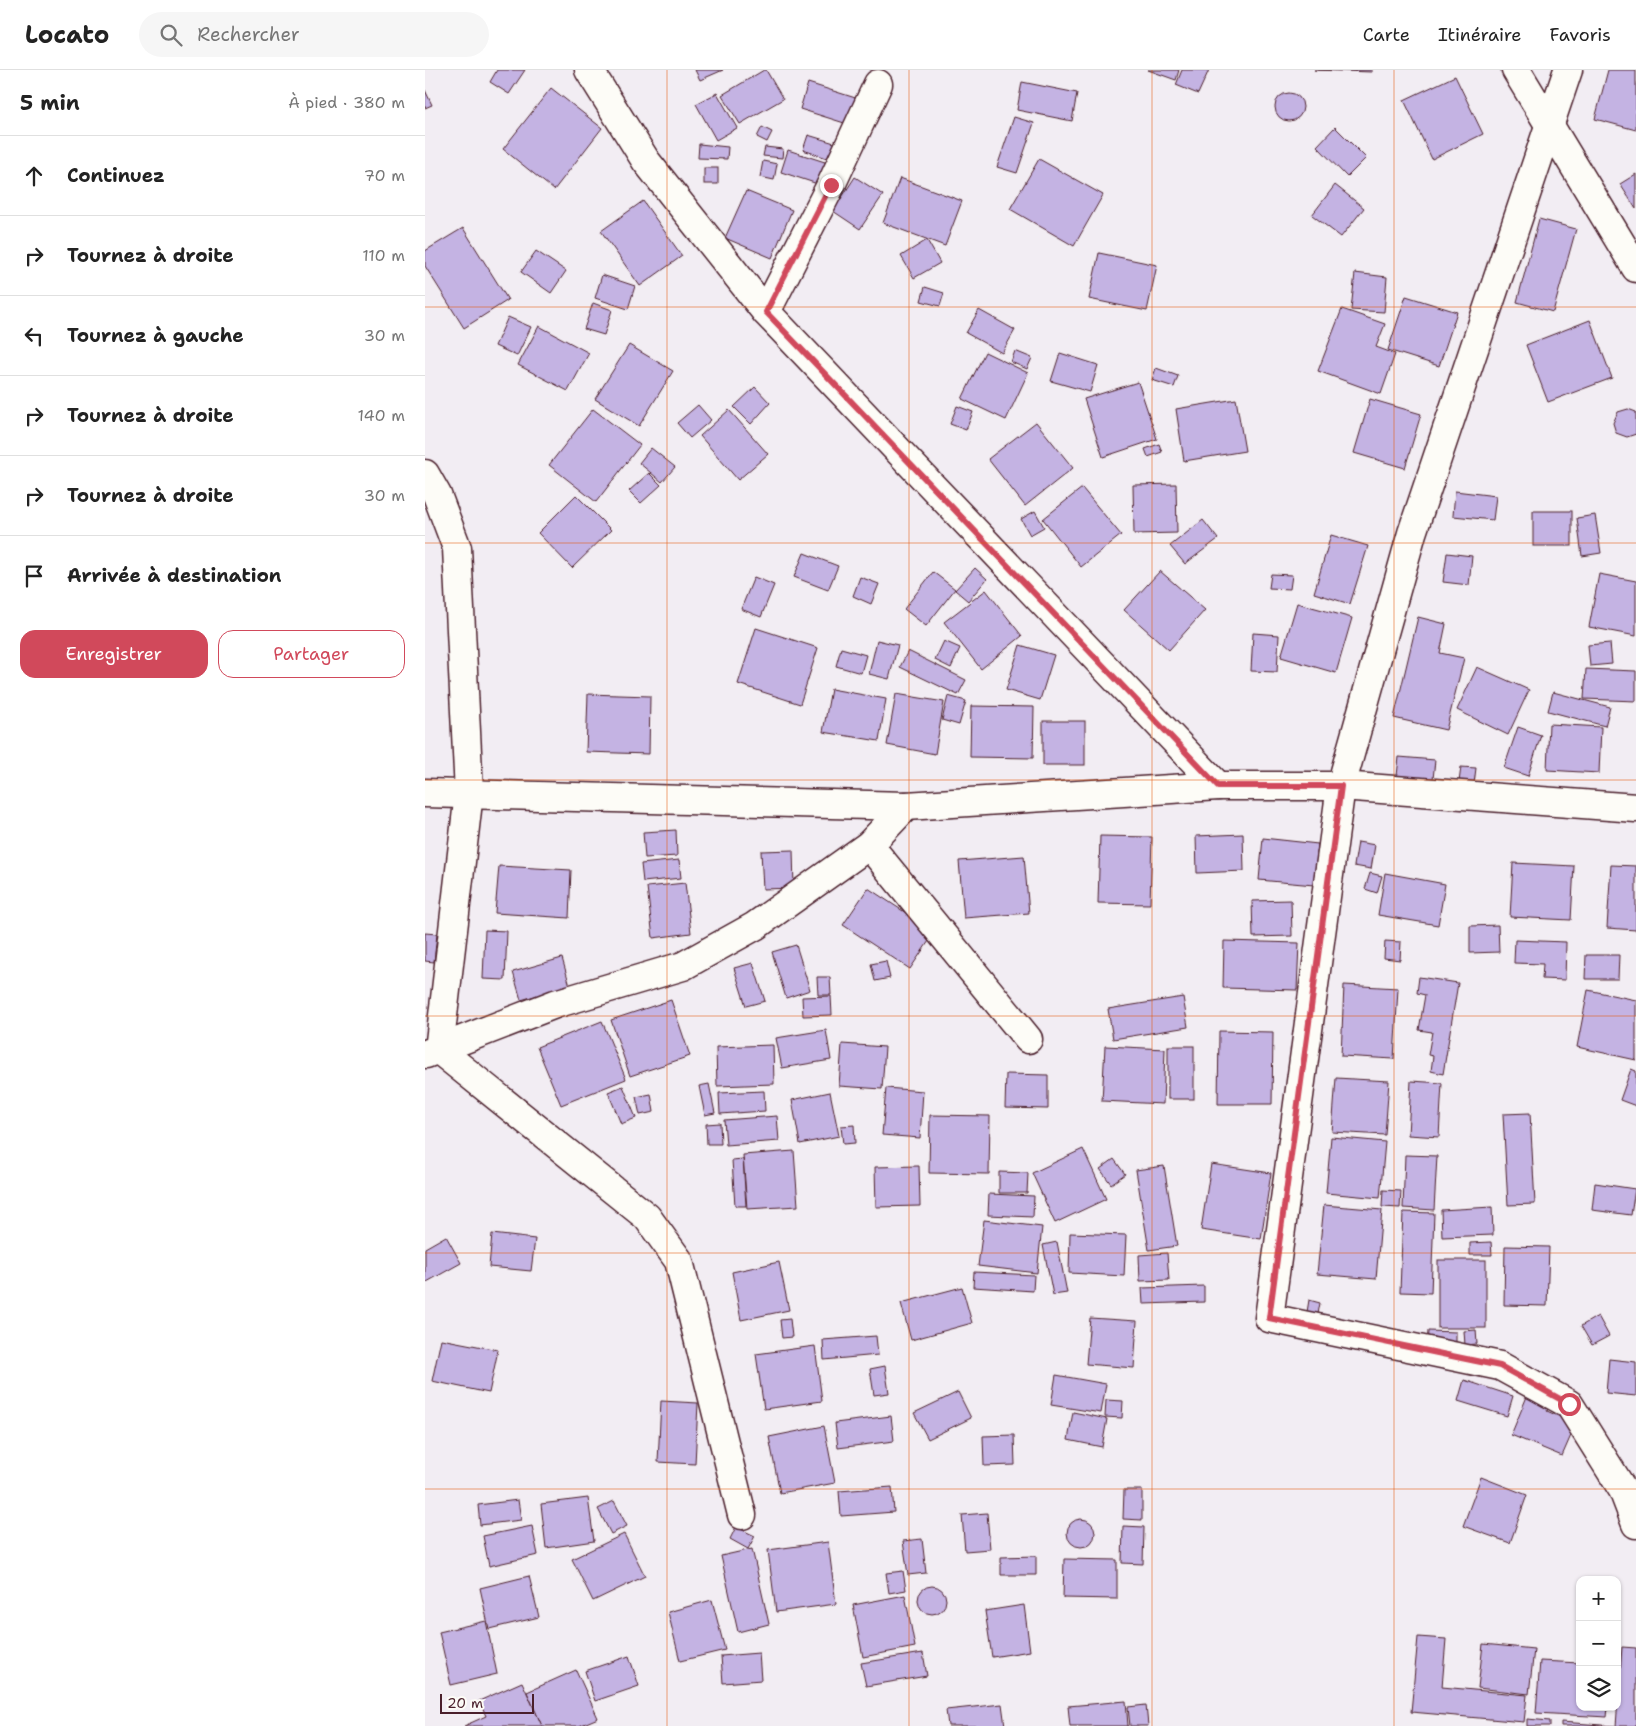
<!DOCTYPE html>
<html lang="fr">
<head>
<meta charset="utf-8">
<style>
	:root { --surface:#fff; --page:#f6f6f6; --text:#222; --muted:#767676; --line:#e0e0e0; --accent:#d1495b }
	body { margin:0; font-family:"Shantell Sans",sans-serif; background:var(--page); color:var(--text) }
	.controls { position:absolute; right:15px; bottom:15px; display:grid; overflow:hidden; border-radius:10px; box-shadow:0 1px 4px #0004 }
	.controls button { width:45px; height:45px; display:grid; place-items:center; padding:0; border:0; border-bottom:1px solid var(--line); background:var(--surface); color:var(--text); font:25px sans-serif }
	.scale { position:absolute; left:15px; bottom:12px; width:94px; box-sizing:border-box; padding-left:5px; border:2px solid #4a1f2b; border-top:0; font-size:14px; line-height:18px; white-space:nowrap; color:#4a1f2b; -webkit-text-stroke:4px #fdfcf7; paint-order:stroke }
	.stop { position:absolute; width:15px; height:15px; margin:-11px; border:4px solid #d1495b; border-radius:50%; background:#fff }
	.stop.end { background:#d1495b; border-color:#fff; box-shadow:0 1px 5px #0008 }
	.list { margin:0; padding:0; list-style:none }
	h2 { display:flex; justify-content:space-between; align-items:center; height:65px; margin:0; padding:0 20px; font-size:21px }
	h2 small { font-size:16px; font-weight:400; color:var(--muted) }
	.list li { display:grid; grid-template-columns:32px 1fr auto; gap:15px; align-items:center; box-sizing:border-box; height:80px; padding:0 20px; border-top:1px solid var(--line) }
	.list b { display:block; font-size:19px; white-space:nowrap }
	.list em { font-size:16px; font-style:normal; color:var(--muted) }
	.actions { display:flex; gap:10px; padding:15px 20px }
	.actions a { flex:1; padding:11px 0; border:1px solid var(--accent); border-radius:15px; text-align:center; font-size:18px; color:var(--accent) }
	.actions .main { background:var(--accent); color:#fff }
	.icon { flex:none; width:28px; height:28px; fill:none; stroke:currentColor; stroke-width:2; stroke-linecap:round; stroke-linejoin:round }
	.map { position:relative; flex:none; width:1211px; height:1656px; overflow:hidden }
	header { display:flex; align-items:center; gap:30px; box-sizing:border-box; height:70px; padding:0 25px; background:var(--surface); border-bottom:1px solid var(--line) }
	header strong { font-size:24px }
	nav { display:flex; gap:28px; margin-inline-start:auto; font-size:18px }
	.search { width:350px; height:45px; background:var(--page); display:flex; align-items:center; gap:12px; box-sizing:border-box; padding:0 18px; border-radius:28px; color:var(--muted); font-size:19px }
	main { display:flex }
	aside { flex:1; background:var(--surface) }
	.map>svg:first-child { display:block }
	.building { fill:#c4b3e3; stroke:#4a1f2b }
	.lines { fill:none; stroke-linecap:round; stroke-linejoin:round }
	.minor-casing { stroke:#4a1f2b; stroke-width:31 }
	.minor { stroke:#fdfcf7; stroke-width:28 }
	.route { stroke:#d1495b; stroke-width:6 }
	.grid { fill:none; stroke:#e8590c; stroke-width:1; stroke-opacity:0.55 }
</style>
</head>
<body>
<header>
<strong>Locato</strong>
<div class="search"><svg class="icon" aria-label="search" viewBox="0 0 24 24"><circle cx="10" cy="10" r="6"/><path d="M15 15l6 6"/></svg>Rechercher</div>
<nav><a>Carte</a><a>Itinéraire</a><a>Favoris</a></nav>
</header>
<main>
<aside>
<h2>5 min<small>À pied · 380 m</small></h2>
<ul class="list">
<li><svg class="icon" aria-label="ahead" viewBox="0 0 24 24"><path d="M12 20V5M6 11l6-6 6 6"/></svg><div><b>Continuez</b></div><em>70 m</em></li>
<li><svg class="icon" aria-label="right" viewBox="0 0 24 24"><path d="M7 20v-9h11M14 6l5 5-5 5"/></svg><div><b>Tournez à droite</b></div><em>110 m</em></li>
<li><svg class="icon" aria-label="left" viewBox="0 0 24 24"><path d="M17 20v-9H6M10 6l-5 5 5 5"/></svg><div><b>Tournez à gauche</b></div><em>30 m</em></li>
<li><svg class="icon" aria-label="right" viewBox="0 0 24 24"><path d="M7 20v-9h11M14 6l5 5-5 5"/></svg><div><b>Tournez à droite</b></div><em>140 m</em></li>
<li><svg class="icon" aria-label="right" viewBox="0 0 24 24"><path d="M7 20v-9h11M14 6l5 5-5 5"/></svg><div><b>Tournez à droite</b></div><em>30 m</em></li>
<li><svg class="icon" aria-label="arrive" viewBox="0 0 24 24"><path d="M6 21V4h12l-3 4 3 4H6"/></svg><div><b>Arrivée à destination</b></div></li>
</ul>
<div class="actions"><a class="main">Enregistrer</a><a>Partager</a></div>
</aside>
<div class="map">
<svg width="1211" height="1656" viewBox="0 0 1211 1656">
	<rect width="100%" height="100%" fill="#f2edf3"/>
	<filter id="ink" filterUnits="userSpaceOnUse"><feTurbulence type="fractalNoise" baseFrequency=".02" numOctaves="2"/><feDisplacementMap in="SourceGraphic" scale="10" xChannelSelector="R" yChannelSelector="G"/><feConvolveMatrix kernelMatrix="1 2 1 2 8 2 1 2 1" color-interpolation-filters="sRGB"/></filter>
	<g filter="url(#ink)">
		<!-- building -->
		<g class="building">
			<polygon points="72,0 100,0 84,24 65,12"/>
			<polygon points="270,0 298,0 275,10"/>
			<polygon points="339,0 341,0 358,29 315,54 297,25"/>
			<polygon points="723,0 754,0 751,10"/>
			<polygon points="757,0 784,0 773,24 751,15"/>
			<polygon points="889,0 947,0 947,2"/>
			<polygon points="1183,0 1211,0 1211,60 1170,49"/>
			<polygon points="1030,6 1058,64 1007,89 979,30"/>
			<polygon points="597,12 652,23 647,51 592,40"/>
			<polygon points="383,13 440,31 432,57 375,39"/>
			<polygon points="126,18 177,58 129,120 78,79"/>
			<polygon points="0,20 7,35 0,38"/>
			<circle cx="864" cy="37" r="14"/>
			<polygon points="292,23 312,58 291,70 271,34"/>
			<polygon points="589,47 609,53 592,103 572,97"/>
			<polygon points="337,57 347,62 342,72 332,67"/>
			<polygon points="910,57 941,88 922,107 892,76"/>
			<polygon points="383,65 416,75 411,91 378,80"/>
			<polygon points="274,74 303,77 302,89 273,88"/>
			<polygon points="340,77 358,79 357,88 338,86"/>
			<polygon points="363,80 409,95 402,117 356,102"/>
			<polygon points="614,89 678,125 649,176 585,139"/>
			<polygon points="338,91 352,94 349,110 335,107"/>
			<rect x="279" y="98" width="14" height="16"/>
			<polygon points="1211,104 1211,139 1195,114"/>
			<polygon points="430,107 458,125 435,159 408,141"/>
			<polygon points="475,108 537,131 520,176 458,153"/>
			<polygon points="910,115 939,138 916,167 887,145"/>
			<polygon points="321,121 367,140 347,188 300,168"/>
			<polygon points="218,131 257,186 215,216 176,161"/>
			<polygon points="1114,149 1151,159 1128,242 1092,232"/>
			<polygon points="38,158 83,230 39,258 0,196 0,181"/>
			<polygon points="502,170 515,193 489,208 476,186"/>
			<polygon points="111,181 141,201 126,223 96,202"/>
			<polygon points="674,183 732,195 722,241 664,229"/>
			<polygon points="930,203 962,207 959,242 926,240"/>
			<polygon points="177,205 210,216 203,239 170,228"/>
			<polygon points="500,217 519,223 515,236 496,231"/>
			<polygon points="981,226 1032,242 1014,296 963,280"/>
			<polygon points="168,233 187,240 179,265 159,259"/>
			<polygon points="917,239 960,254 951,277 970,284 956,324 893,301"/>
			<polygon points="554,240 590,260 577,283 541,263"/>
			<polygon points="83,247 106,257 92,286 70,276"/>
			<polygon points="1165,250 1187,308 1123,332 1101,275"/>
			<polygon points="114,256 164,283 143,321 93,295"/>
			<polygon points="204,275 248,301 214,356 170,329"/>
			<polygon points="590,281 607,288 602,299 586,292"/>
			<polygon points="560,282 603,303 581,350 537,329"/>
			<polygon points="635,283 673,295 665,322 626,311"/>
			<polygon points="731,298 753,306 749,317 727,310"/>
			<polygon points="713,312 732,369 678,387 659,329"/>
			<polygon points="330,317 345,333 326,354 309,337"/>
			<polygon points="811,329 820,381 759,391 751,339"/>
			<polygon points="945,329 996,344 980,398 929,383"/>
			<polygon points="273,335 286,350 265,368 252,353"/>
			<polygon points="532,336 548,342 541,360 525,354"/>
			<polygon points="168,339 215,375 171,432 124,395"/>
			<polygon points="1203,339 1211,342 1211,364 1202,367 1191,363 1188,353 1193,342"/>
			<polygon points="304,340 343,384 313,410 275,366"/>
			<polygon points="611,352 648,398 600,436 563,389"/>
			<polygon points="734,374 737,382 723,387 720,379"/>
			<polygon points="226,378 250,397 237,412 214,393"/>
			<polygon points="224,403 236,415 216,433 204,421"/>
			<polygon points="751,414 752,463 709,464 708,415"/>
			<polygon points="657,418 696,465 656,497 618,449"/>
			<polygon points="1030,421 1071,426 1068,450 1028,446"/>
			<polygon points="151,425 186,460 147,498 113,463"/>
			<polygon points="610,441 619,457 605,465 596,449"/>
			<rect x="1108" y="441" width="39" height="35"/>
			<polygon points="1170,445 1176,483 1157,486 1152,448"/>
			<polygon points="778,450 793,469 760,494 745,476"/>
			<polygon points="906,465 943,476 925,534 889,523"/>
			<polygon points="379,483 413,496 403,520 369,507"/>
			<polygon points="1022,483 1047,486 1044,515 1018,512"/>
			<polygon points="550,498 562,509 543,531 530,520"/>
			<polygon points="735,501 780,540 744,580 699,540"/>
			<polygon points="508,502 530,519 501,556 479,539"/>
			<polygon points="846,504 867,505 865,519 844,518"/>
			<polygon points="1174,504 1211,511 1211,566 1164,557"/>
			<polygon points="329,507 349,515 336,547 316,539"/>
			<polygon points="435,507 454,514 446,534 428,526"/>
			<polygon points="561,520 597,566 556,599 519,552"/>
			<polygon points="872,533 927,548 911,603 856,587"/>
			<polygon points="993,547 1021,554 1015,583 1039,588 1021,660 969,648"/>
			<polygon points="331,558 393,578 375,634 313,614"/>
			<polygon points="828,563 854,565 852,602 826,601"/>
			<polygon points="452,570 473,575 464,609 444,604"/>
			<polygon points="519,571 535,578 526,598 510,590"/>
			<polygon points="1185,573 1187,594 1165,596 1163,575"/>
			<polygon points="595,575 629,585 615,630 581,620"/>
			<polygon points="416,578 441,585 436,603 411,596"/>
			<polygon points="483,581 541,610 533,625 475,597"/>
			<polygon points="1052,597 1104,620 1083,665 1032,640"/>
			<polygon points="1161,599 1211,601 1211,631 1159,629"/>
			<polygon points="406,619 461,629 454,671 398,662"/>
			<polygon points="1128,622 1185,637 1180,656 1123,641"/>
			<polygon points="163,624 225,626 224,684 161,682"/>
			<polygon points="471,624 519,632 510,684 462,675"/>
			<polygon points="523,626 541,631 534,655 517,650"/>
			<polygon points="546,636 609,637 608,688 545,687"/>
			<rect x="618" y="651" width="42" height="44"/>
			<polygon points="1124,654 1176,657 1174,703 1122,700"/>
			<polygon points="1093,657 1116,665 1103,706 1079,698"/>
			<polygon points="974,687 1010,690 1008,709 972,706"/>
			<polygon points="1036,697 1051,698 1049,714 1034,712"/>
			<polygon points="251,760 252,786 220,788 218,762"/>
			<polygon points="818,764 819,801 772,803 771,766"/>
			<polygon points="675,766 727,767 725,834 673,833"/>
			<polygon points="838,768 893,774 889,815 834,810"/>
			<polygon points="933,772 950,775 946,799 929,796"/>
			<polygon points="368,780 369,818 338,819 336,781"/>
			<polygon points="599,786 604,843 539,848 534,791"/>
			<polygon points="254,790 256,808 218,812 216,794"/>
			<polygon points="1088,793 1149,796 1146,850 1085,847"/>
			<polygon points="1186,795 1211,796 1211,860 1182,858"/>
			<polygon points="74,796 146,800 144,848 70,843"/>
			<polygon points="945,803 957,806 952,823 940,819"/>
			<polygon points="960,803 1020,814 1013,855 953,845"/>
			<polygon points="260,813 266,863 228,868 222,817"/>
			<polygon points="443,818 510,862 485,899 418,855"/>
			<polygon points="866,830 867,866 828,867 827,831"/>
			<polygon points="1073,855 1074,882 1045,883 1045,856"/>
			<polygon points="60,860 82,861 80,910 58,909"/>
			<polygon points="0,863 12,864 9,892 0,891"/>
			<polygon points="1090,870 1141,872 1140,910 1117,909 1118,894 1089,893"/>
			<polygon points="799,871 874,873 872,920 798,918"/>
			<polygon points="960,871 976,872 975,890 959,888"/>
			<polygon points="371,875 385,920 361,928 347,882"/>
			<polygon points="1161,885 1194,885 1193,909 1160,909"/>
			<polygon points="137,888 145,916 96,930 88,902"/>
			<polygon points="461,891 465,908 450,911 446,894"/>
			<polygon points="328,893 340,931 321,936 309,898"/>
			<polygon points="392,907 405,907 406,925 393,925"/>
			<polygon points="994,907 1033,913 1018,1004 1006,1001 1008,986 1003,985 1007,962 994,960 1000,925 992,923"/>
			<polygon points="919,915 973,918 969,989 916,986"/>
			<polygon points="1163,920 1211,930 1211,990 1152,977"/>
			<polygon points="406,926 407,945 378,946 377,927"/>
			<polygon points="758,927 763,957 688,969 683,939"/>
			<polygon points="246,930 265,986 205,1006 186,950"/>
			<polygon points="177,951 201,1009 136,1035 112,977"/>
			<polygon points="401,960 406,990 357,998 351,968"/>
			<polygon points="794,961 848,962 847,1034 793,1034"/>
			<polygon points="417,974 460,977 457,1019 414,1016"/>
			<polygon points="348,975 349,1014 292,1016 291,977"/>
			<polygon points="680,976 740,979 738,1034 677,1031"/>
			<rect x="743" y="976" width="26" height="53"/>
			<polygon points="1206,999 1211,1001 1211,1036 1195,1030"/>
			<polygon points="581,1004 623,1005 623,1039 580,1038"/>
			<polygon points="911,1008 964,1011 960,1065 907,1062"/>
			<polygon points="986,1011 1017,1013 1014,1067 983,1065"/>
			<polygon points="284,1014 290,1043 280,1045 274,1016"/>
			<polygon points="198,1016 211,1048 196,1054 183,1022"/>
			<polygon points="461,1018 498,1021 495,1068 457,1065"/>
			<polygon points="339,1021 340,1041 295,1044 294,1023"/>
			<polygon points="405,1022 414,1066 375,1074 367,1030"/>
			<polygon points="226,1024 229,1042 215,1045 211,1027"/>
			<polygon points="1105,1043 1110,1134 1083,1135 1078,1044"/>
			<polygon points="505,1045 565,1046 564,1104 504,1103"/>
			<polygon points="352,1046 354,1071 301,1075 299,1050"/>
			<polygon points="295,1053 296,1074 282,1074 281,1054"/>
			<polygon points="429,1055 430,1073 418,1074 416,1056"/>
			<polygon points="906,1067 960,1072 955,1128 901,1123"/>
			<polygon points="658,1079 681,1129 630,1153 607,1103"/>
			<polygon points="369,1081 373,1136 322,1139 318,1085"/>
			<polygon points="980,1085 1012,1086 1009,1140 978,1138"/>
			<polygon points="318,1089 321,1136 310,1136 307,1090"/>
			<polygon points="689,1089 700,1104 686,1114 675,1099"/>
			<polygon points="786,1094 846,1103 836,1169 776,1160"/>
			<polygon points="494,1096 495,1136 451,1137 450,1097"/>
			<polygon points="739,1096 752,1176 724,1180 711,1100"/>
			<polygon points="574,1102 603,1103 602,1123 574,1123"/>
			<polygon points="1170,1113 1210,1119 1206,1145 1167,1140"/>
			<polygon points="958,1120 976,1121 975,1138 957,1137"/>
			<polygon points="564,1124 609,1126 608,1147 563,1145"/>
			<polygon points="899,1135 957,1140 951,1209 892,1204"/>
			<polygon points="1067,1137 1068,1165 1017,1167 1016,1140"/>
			<polygon points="978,1142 1009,1143 1006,1223 975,1222"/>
			<polygon points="559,1150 617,1157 612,1203 553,1196"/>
			<polygon points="645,1163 701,1165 699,1206 644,1203"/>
			<polygon points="67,1164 110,1169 106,1201 64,1197"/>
			<polygon points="21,1166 36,1193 0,1213 0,1178"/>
			<polygon points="632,1172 642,1223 628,1225 618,1175"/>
			<polygon points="1066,1172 1067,1185 1045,1185 1045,1173"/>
			<polygon points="1080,1176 1124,1177 1122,1236 1079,1235"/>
			<polygon points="742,1183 744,1210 715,1211 714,1185"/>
			<rect x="1013" y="1190" width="48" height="68"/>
			<polygon points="354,1192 364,1240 316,1250 307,1202"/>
			<polygon points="549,1202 609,1205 608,1221 548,1217"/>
			<polygon points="779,1216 779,1232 718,1234 717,1218"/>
			<polygon points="537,1217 547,1253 486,1270 476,1233"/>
			<polygon points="884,1230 895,1233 893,1244 882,1242"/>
			<polygon points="1173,1246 1184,1266 1167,1275 1156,1256"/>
			<polygon points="665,1248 712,1251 709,1298 661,1294"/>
			<polygon points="365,1249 367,1267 357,1268 355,1250"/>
			<polygon points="1051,1260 1052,1274 1040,1275 1039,1261"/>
			<polygon points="1003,1261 1031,1262 1031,1277 1002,1276"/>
			<polygon points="451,1266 453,1285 399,1290 398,1270"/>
			<polygon points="16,1269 73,1280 64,1323 7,1311"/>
			<polygon points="390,1276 397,1331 339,1339 331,1284"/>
			<polygon points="1184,1289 1211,1292 1211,1326 1181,1323"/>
			<polygon points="460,1296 464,1323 449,1325 445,1299"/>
			<polygon points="631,1305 681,1314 676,1343 626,1335"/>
			<polygon points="1039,1310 1088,1326 1082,1346 1033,1331"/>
			<polygon points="533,1322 546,1348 503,1369 489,1343"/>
			<polygon points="1103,1324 1125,1333 1122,1341 1151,1354 1137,1386 1086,1365"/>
			<polygon points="681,1330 698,1331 697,1348 680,1347"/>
			<polygon points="236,1331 273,1333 270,1394 233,1392"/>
			<polygon points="648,1342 682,1349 677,1377 643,1370"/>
			<polygon points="466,1346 469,1371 413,1378 410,1353"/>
			<polygon points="399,1356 410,1413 355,1423 344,1367"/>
			<polygon points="589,1365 590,1395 559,1396 558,1366"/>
			<polygon points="1056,1407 1102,1425 1085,1473 1038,1456"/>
			<polygon points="467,1417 469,1442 416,1446 414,1421"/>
			<polygon points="699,1420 717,1420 717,1450 698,1449"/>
			<polygon points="163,1428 169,1471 121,1478 116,1434"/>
			<polygon points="93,1430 96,1450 55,1455 53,1435"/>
			<polygon points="189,1431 202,1456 186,1464 173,1439"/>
			<polygon points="562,1443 565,1479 540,1481 537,1445"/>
			<circle cx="656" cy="1463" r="14"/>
			<polygon points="107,1456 113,1485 64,1496 58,1466"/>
			<polygon points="698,1456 719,1457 718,1494 697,1493"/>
			<polygon points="311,1457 330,1466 323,1479 305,1469"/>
			<polygon points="199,1464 220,1506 168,1531 147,1489"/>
			<polygon points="497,1469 501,1503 483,1505 478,1471"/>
			<polygon points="403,1472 411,1534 351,1542 343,1480"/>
			<polygon points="327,1479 344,1554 313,1562 296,1486"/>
			<polygon points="611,1486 611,1505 576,1505 576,1487"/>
			<polygon points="639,1489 692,1490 692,1529 638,1528"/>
			<polygon points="478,1501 481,1520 464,1523 461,1503"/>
			<polygon points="104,1506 114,1547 64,1559 55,1518"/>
			<circle cx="507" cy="1530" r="14"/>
			<polygon points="480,1525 490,1577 438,1587 428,1535"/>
			<polygon points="287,1530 300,1580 255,1591 243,1542"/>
			<polygon points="599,1535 605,1581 567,1587 560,1541"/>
			<polygon points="61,1551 72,1604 26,1615 14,1562"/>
			<polygon points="993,1567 1021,1569 1017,1617 1102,1625 1099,1652 986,1642"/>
			<polygon points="1058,1574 1109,1579 1104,1624 1053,1618"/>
			<polygon points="1197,1577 1211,1578 1211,1656 1191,1656"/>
			<polygon points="334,1583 336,1610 298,1613 296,1586"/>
			<polygon points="498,1583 502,1606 441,1616 436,1593"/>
			<polygon points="204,1586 214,1616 170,1631 160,1601"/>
			<polygon points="1115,1591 1155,1593 1155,1637 1183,1637 1182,1647 1111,1643"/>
			<polygon points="151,1600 173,1648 154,1656 117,1656 102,1622"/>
			<polygon points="97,1612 117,1656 39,1656 61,1646 54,1631"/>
			<polygon points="701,1631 703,1656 645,1656 643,1636"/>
			<polygon points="577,1634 580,1656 523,1656 521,1640"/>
			<polygon points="721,1635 723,1656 705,1656 703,1637"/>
			<polygon points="1102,1649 1125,1651 1125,1656 1102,1656"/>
			<polygon points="1136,1652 1190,1656 1136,1656"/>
		</g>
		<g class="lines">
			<defs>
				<g id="minor">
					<polyline points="164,0 221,91 341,242 793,716"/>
					<polyline points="1091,0 1211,198"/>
					<polyline points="1143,0 987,463 916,716 844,1248 1075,1296 1144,1334 1198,1420 1211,1454"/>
					<polyline points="341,242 406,115 453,14"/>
					<polyline points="0,404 12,425 32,478 44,723 14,980 222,1147 254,1191 317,1445"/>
					<polyline points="0,723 481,736 793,716 916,716 1211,738"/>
					<polyline points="444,775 603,969"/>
					<polyline points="1,984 130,934 258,896 330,856 444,775 481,736"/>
				</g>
			</defs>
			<!-- minor casing -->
			<use href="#minor" class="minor-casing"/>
			<!-- minor -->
			<use href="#minor" class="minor"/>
		</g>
	</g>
	<g class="lines" filter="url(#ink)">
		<!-- route -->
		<polyline class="route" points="406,115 341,242 793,716 916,716 844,1248 1075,1296 1144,1334"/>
	</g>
	<!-- grid -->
	<path class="grid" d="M242 0V1656M484 0V1656M727 0V1656M969 0V1656M0 237H1211M0 473H1211M0 710H1211M0 946H1211M0 1183H1211M0 1419H1211"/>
</svg>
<div class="controls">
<button>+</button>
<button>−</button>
<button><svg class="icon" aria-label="layers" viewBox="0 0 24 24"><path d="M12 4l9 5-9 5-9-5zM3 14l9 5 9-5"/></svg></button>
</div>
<div class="scale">20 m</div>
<div class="stop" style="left:1144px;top:1334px"></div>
<div class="stop end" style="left:406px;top:115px"></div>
</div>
</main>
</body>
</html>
